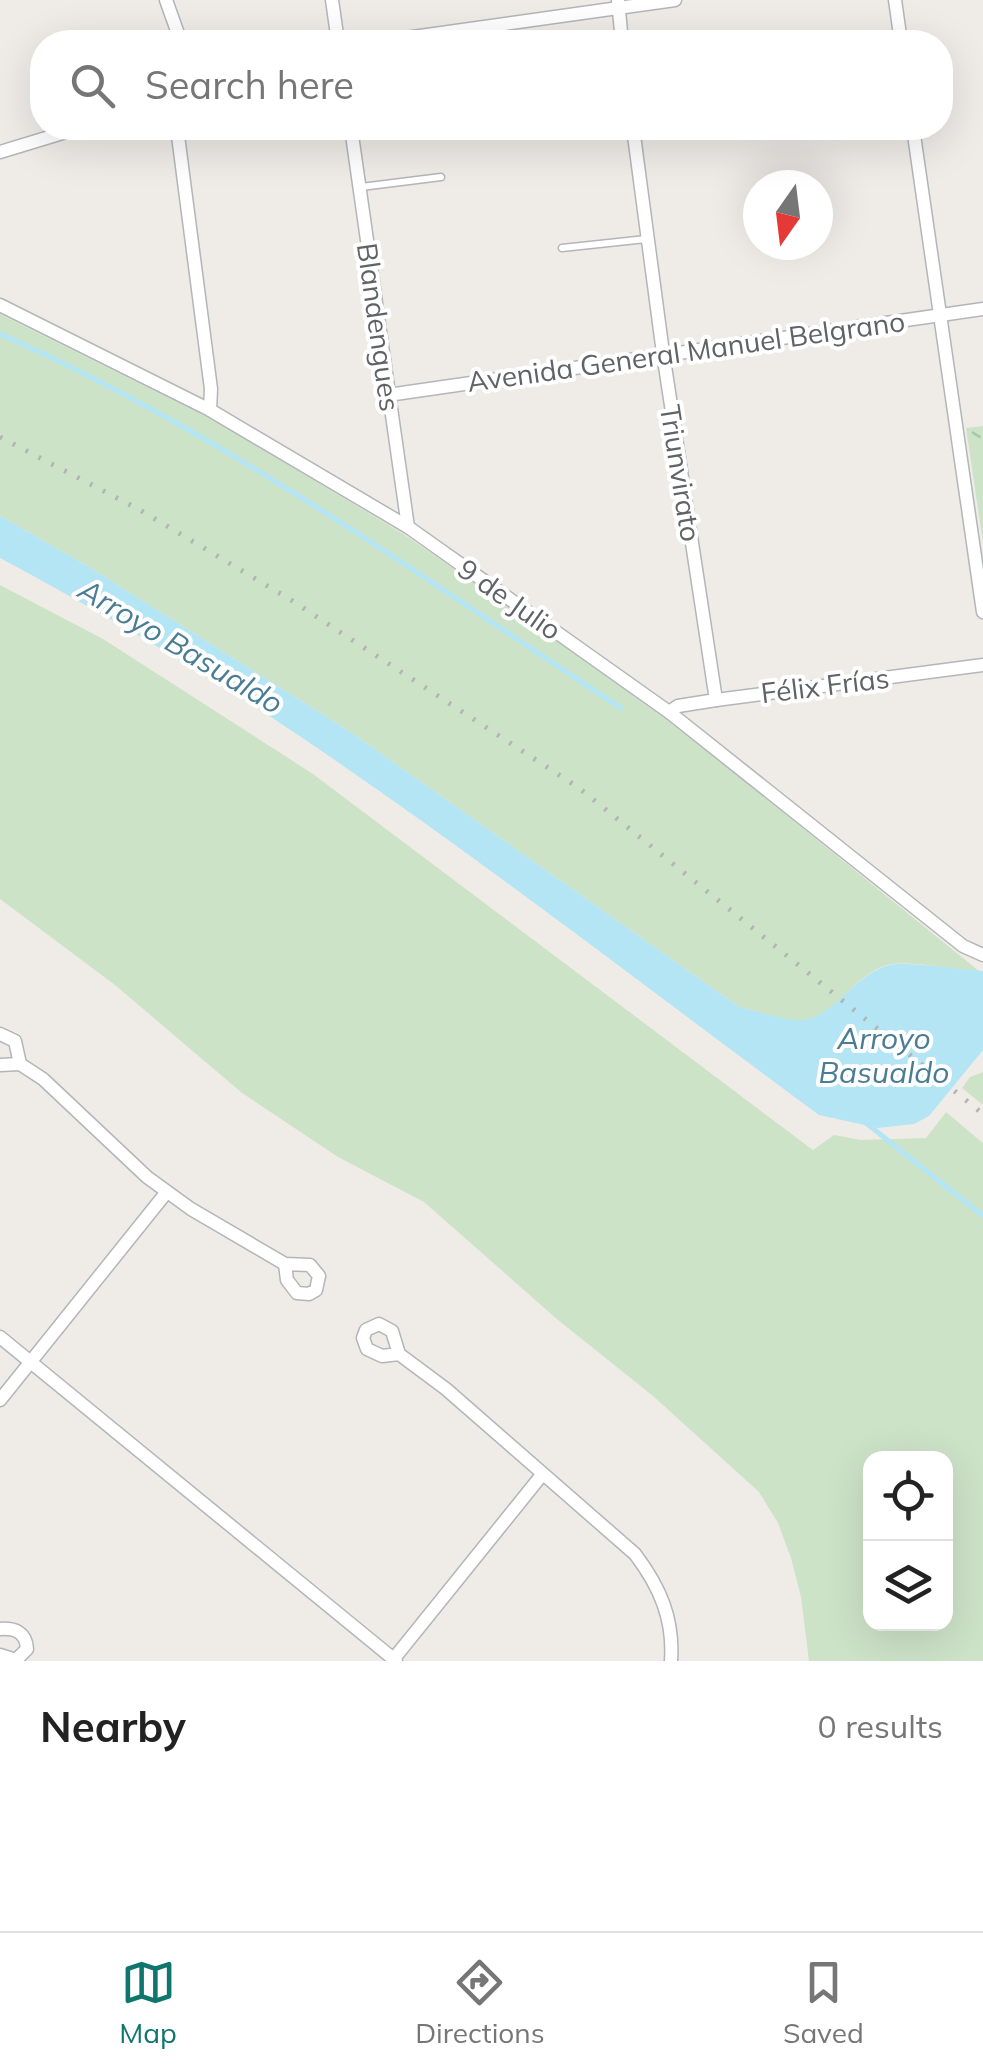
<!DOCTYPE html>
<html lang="en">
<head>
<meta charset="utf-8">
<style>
	:root { --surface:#fff; --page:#f2f2f2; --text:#222; --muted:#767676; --line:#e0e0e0; --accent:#0f766e }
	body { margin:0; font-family:Mulish,sans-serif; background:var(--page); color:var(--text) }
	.controls { position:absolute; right:30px; bottom:30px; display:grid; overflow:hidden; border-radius:20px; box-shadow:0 10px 40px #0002 }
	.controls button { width:90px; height:90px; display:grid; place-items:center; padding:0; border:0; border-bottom:2px solid var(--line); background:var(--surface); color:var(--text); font:50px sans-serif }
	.compass { position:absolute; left:743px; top:170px; width:90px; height:90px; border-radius:50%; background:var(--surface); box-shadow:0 10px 40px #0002; rotate:194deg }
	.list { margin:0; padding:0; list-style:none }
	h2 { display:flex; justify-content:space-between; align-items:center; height:130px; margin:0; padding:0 40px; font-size:42px }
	h2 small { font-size:32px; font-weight:400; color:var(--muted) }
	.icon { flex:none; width:55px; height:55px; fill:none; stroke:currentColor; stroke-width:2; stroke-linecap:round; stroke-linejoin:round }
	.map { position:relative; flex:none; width:983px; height:1661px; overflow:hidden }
	.search { position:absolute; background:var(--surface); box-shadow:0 10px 40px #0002; left:30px; right:30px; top:30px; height:110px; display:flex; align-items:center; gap:25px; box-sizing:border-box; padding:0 35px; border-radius:40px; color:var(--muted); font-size:38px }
	.sheet { height:270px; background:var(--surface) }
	nav { display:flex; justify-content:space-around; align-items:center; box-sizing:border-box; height:140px; border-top:2px solid var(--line); background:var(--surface); font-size:28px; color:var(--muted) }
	nav a { display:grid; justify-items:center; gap:5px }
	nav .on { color:var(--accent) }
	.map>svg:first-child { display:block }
	.green { fill:#cde3c8; fill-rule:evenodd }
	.water { fill:#b3e5f4 }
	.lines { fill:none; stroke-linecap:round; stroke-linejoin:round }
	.stream { stroke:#b3e5f4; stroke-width:5 }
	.lane-casing { stroke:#b3b5b8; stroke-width:9 }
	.street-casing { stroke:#b3b5b8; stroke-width:15 }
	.path { stroke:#a5c8a8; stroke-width:2.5; stroke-dasharray:10 5; stroke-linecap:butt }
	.lane { stroke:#fff; stroke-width:6 }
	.street { stroke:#fff; stroke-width:12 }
	.rail { stroke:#b3b4b4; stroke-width:5; stroke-dasharray:2.5 12; stroke-linecap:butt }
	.labels { text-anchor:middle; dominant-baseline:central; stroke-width:8; stroke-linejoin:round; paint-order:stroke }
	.street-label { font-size:28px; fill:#5f6366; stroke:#fff }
	.water-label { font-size:30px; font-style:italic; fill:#4a7d94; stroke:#fff }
</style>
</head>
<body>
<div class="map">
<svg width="983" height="1661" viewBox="0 0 983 1661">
	<rect width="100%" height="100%" fill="#efece8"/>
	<!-- green -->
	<g class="green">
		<path d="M0 314 219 423 405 535 650 704 979 971C958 970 910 961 893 964 855 969 837 1019 801 1020 782 1021 758 1011 739 1007L352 733 89 567 0 516Z"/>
		<polygon points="983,426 983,543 966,428"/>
		<path d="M0 585 103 639 313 774 813 1150 834 1135 861 1140 926 1138 946 1112 983 1143V1661H809L801 1597 791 1558 778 1523 759 1492 653 1396 558 1320 424 1202 338 1157 242 1093 115 985 0 899ZM870 1458H946V1624H870Z"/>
		<polygon points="983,1072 983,1105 962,1088 970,1077"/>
	</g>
	<!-- water -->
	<path class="water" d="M0 516 89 567 352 733 739 1007C758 1011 781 1020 800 1020 833 1020 855 972 890 965 906 961 962 970 983 971V1050L929 1116 914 1124 878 1128 819 1115C637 981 457 840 268 715 181 658 91 607 0 558Z"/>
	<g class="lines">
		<!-- stream -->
		<g class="stream">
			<path d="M0 334C221 431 419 576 621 708"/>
			<polyline points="866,1123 983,1216"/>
		</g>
		<defs>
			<g id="lane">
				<polyline points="361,187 441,177"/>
				<polyline points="562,248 646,239"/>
			</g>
			<g id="street">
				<polyline points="166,0 181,42"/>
				<polyline points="332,0 338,42"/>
				<polyline points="618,0 622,42"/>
				<polyline points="895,0 901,42"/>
				<polyline points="377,42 675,0"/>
				<polyline points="177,128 211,389 210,410"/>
				<polyline points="351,128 408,527"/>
				<polyline points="633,128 663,353 716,700"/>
				<polyline points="913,128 983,612"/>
				<polyline points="0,152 79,128"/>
				<polyline points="0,305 210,410 408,527 669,712 963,946 983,955"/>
				<polyline points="388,395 983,309"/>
				<polyline points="669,712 678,706 716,700 983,665"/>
				<polyline points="0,1034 15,1041 20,1064"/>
				<polyline points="0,1065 20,1064 43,1079 147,1177 191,1209 285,1264 310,1265 319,1276 316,1290 309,1294 297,1293 287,1280 285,1264"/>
				<polyline points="0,1337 396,1661"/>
				<path d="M399 1354 382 1356 367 1349 363 1338 366 1330 379 1324 392 1331 399 1354 446 1389 635 1554C660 1587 674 1619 671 1661"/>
				<polyline points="0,1400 166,1193"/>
				<path d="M0 1629C15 1628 26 1632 27 1649L16 1660 0 1655"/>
				<polyline points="392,1661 541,1476"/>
			</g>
		</defs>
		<!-- lane casing -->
		<use href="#lane" class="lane-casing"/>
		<!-- street casing -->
		<use href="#street" class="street-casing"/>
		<!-- path -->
		<polyline class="path" points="972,432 983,439"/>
		<!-- lane -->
		<use href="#lane" class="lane"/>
		<!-- street -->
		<use href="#street" class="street"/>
		<!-- rail -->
		<polyline class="rail" points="0,437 140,510 291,600 579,788 983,1114"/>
	</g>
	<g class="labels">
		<!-- street labels -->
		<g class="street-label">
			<text transform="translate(379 327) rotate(82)">Blandengues</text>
			<text transform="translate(686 351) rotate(-8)">Avenida General Manuel Belgrano</text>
			<text transform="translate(681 473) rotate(81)">Triunvirato</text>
			<text transform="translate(510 599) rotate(35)">9 de Julio</text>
			<text transform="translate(825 685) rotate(-7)">Félix Frías</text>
		</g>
		<!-- water labels -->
		<g class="water-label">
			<text transform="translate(181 646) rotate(31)">Arroyo Basualdo</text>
			<text x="884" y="1038">Arroyo<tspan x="884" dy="34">Basualdo</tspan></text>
		</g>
	</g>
</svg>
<div class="controls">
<button><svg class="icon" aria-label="locate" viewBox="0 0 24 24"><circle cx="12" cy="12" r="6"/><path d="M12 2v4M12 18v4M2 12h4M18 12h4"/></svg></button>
<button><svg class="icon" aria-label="layers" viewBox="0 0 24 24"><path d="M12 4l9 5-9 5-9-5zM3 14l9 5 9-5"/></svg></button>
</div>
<svg class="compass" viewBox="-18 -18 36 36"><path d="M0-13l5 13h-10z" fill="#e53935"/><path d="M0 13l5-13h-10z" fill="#767676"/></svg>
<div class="search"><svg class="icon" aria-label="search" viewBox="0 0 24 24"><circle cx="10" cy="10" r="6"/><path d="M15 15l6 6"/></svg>Search here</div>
</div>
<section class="sheet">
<h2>Nearby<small>0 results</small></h2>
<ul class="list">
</ul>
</section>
<nav>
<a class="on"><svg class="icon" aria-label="map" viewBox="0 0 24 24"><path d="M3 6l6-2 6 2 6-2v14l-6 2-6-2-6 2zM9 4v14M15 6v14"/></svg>Map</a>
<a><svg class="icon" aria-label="directions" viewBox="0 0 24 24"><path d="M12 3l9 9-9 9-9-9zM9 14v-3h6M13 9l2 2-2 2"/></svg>Directions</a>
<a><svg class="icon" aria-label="saved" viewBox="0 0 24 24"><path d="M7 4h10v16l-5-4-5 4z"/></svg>Saved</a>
</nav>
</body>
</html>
